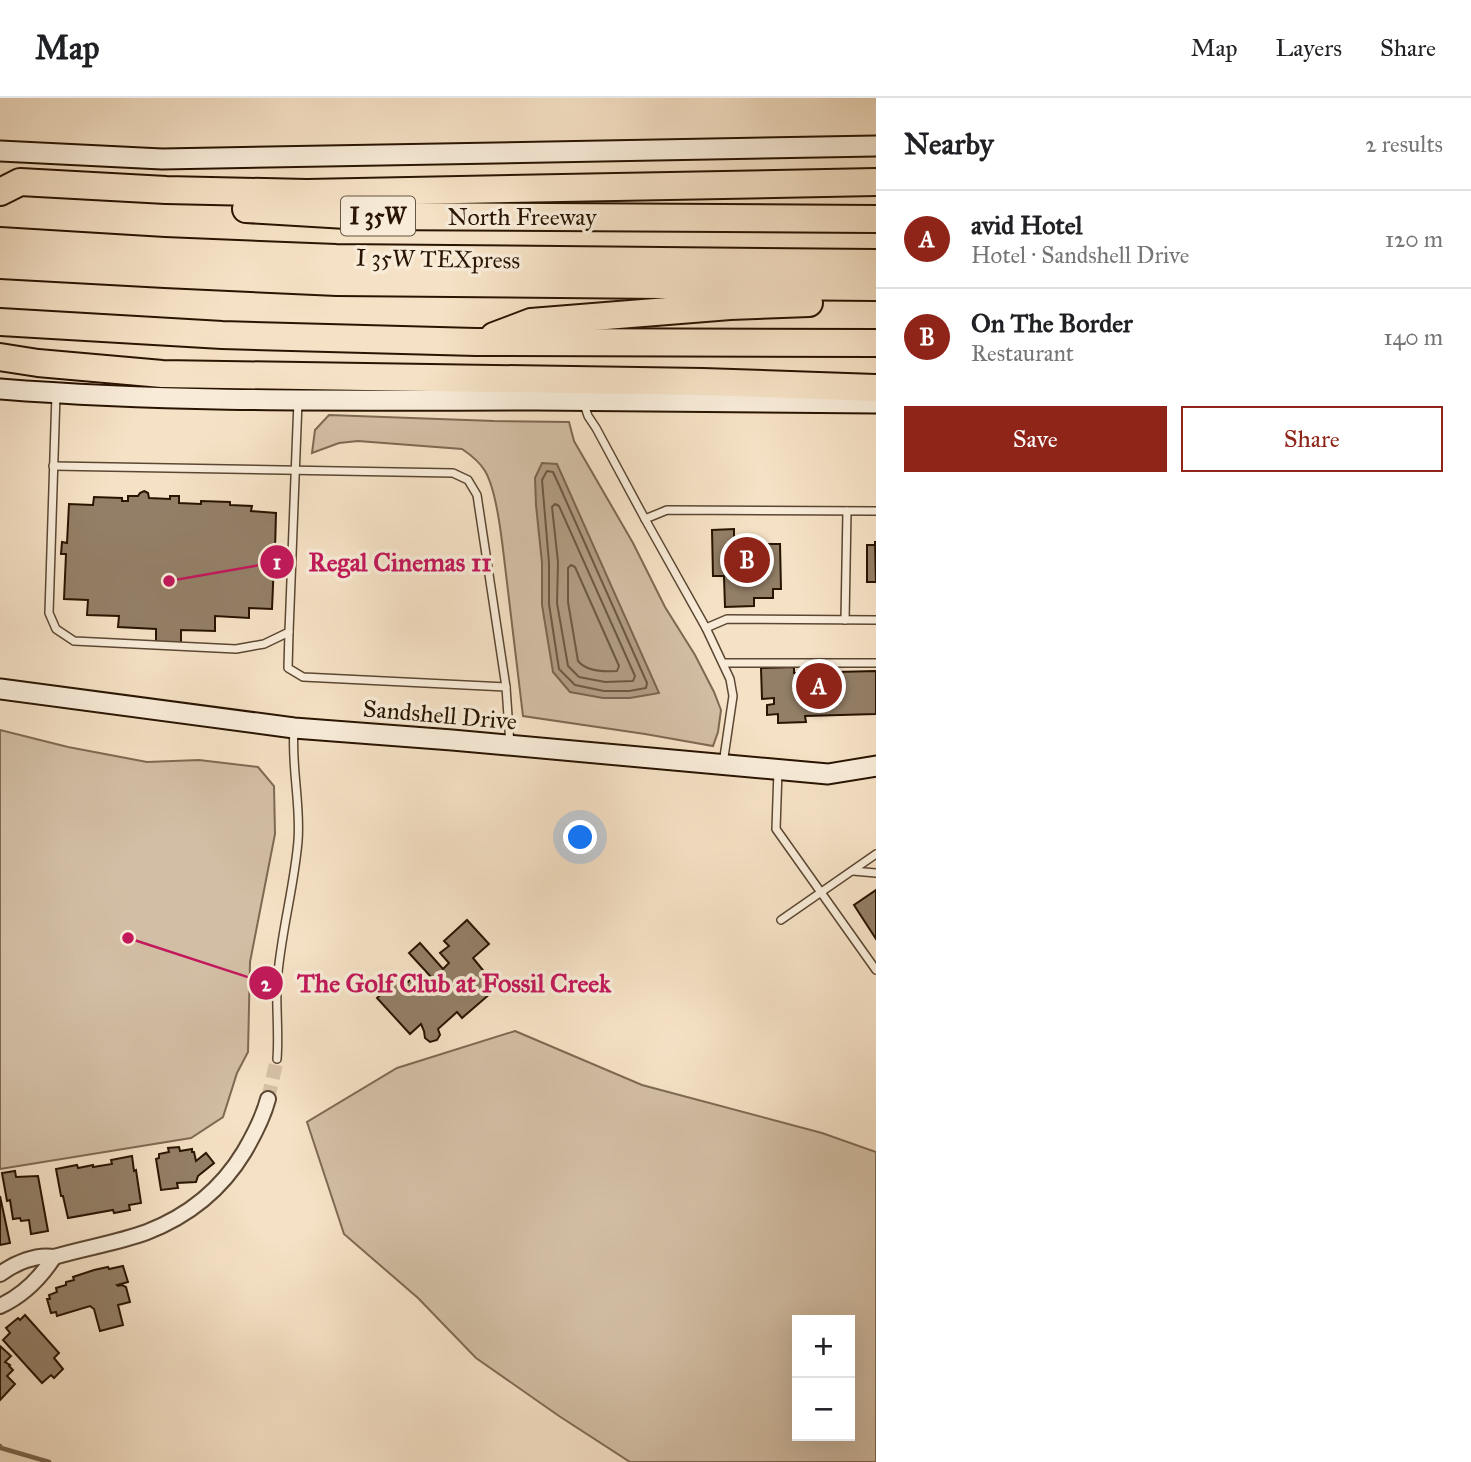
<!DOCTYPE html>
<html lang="en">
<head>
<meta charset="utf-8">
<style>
	:root { --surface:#fff; --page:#f2f2f2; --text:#202124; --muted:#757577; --line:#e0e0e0; --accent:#8f2418 }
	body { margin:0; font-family:"IM FELL Great Primer",serif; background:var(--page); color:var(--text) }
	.controls { position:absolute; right:21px; bottom:21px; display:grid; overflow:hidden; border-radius:0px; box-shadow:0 7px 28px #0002 }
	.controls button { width:63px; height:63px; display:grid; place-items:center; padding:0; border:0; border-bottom:2px solid var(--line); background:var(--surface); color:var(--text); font:35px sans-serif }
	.you { position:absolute; left:581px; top:740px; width:24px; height:24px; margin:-18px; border:5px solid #fff; border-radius:50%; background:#1a73e8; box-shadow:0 0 0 10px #1a73e833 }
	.badge { display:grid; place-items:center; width:46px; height:46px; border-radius:50%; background:var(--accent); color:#fff; font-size:23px; font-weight:700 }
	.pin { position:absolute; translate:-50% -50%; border:4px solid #fff; box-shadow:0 2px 7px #0006 }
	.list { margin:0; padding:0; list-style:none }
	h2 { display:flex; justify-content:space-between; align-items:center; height:91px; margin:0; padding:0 28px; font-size:30px }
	h2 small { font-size:23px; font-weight:400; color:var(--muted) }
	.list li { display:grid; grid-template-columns:46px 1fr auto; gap:21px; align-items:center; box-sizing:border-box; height:98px; padding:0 28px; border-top:2px solid var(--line) }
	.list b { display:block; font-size:26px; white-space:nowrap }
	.list p { margin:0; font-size:23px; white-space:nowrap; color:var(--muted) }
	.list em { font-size:23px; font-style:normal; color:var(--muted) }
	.actions { display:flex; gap:14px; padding:21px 28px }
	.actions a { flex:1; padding:16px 0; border:2px solid var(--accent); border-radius:0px; text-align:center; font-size:24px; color:var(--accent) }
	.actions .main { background:var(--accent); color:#fff }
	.map { position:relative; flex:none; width:876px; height:1364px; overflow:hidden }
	header { display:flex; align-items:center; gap:42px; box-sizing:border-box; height:98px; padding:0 35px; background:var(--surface); border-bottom:2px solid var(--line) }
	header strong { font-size:33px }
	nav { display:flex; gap:38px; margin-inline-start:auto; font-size:24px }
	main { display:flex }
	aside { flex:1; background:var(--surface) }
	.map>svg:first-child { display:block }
	.green { fill:#d2bea4; stroke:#7e6952; stroke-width:2; fill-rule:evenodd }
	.water { fill:#b09b82; stroke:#7a654e; stroke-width:2 }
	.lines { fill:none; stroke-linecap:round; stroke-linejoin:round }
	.shore { stroke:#6c5842; stroke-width:2 }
	.stream { stroke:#7a654e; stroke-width:4.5 }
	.building { fill:#937f67; stroke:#291401; stroke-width:2 }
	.street-tunnel { stroke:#d6c2a8; stroke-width:14; stroke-dasharray:14 7; stroke-linecap:butt }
	.lane-casing { stroke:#5c4732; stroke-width:10 }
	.street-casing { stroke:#5c4732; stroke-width:18 }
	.secondary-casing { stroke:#291401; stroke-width:23 }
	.highway-casing { stroke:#291401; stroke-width:30 }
	.lane { stroke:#f8ecd9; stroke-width:7 }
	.street { stroke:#f8ecd9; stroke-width:14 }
	.secondary { stroke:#f8ecd9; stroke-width:19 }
	.highway { stroke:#f5e1c5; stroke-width:26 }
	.labels { text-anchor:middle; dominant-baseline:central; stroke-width:7; stroke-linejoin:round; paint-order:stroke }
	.shield { fill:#f8ecd9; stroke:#675542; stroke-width:2 }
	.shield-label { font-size:23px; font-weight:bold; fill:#291401 }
	.street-label { font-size:24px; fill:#291401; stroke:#f8ecd9 }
	.leader { fill:none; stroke:#c2185b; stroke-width:2.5 }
	.callout-dot { fill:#c2185b; stroke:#f8ecd9; stroke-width:2.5 }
	.mark-label { font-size:21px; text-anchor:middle; font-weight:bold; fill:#fff }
	.callout-label { font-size:26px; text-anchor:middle; font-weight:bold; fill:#c2185b; stroke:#f8ecd9; stroke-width:7; stroke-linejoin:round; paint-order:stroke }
</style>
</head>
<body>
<header>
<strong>Map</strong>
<nav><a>Map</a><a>Layers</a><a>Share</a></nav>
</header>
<main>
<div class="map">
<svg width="876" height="1364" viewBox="0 0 876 1364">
	<rect width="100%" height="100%" fill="#f5e1c5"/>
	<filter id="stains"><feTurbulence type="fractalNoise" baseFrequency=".00286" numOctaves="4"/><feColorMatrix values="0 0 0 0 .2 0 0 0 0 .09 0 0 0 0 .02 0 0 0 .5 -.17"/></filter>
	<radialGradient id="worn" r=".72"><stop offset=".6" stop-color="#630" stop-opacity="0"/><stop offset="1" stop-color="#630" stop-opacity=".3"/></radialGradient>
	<!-- green -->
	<g class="green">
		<path d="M329 317 494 323 569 324 574 343 633 445 665 509 695 557 714 594 721 612 718 634 713 648 645 636 523 618C517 568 511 518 505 468 502 443 497 393 485 373 479 363 471 357 462 351L358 343 339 345 312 355 315 332Z"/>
		<polygon points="0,632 68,649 147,664 199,662 258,669 274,688 275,736 250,864 248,954 237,975 223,1019 191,1040 0,1071"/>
		<path d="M515 933 642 987 822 1035 876 1054V1364H630L559 1318 476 1260 418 1200 344 1136 307 1024 397 970ZM797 1222H850V1338H797Z"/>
	</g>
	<!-- water -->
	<polygon class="water" points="542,365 557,366 659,595 630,600 603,600 570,594 553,574 542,507 542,465 536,407 535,380"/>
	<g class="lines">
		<!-- shore -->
		<g class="shore">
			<polygon points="547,373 553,374 559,387 647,585 646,590 629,593 604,593 575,587 559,571 549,506 549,465 542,382"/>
			<polygon points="555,406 559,408 635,578 633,583 605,584 579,579 568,568 557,505 558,464 552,409"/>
			<path d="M571 467 575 469 619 568 617 573C604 574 587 574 578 563L568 504V470Z"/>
		</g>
		<!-- stream -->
		<polyline class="stream" points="0,1348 1,1350 49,1364"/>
	</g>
	<!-- building -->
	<g class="building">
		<polygon points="144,393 148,395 149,400 170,401 170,398 179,398 179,405 201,406 201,403 230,404 230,407 252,408 251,413 276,415 275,453 280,454 279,465 274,465 272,511 249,510 249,520 215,518 215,533 181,532 181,545 156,544 156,531 118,529 119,518 87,517 88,502 64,501 66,456 61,456 62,444 67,445 69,406 93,407 94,399 122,400 122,403 128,403 128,398 138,398 140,395"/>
		<polygon points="734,431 734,440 752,440 752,446 780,446 781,491 773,491 773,500 754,500 754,508 725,509 724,478 713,478 712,432"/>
		<polygon points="875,443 876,484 867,484 867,447 875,447"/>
		<polygon points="794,569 794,575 876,573 876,616 805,618 806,624 778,625 778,616 767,617 767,607 774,606 774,600 762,601 761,570"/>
		<polygon points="876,792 876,841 854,807"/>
		<polygon points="467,822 489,846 473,860 495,887 489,893 491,895 462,920 457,914 438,931 440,937 437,942 430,944 425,940 424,933 421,926 410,936 377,900 402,877 408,884 416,876 426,886 432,880 409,855 420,845 443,871 449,865 440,855 449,848 444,843"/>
		<polygon points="179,1049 180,1053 192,1051 192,1054 194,1054 196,1063 206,1055 214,1065 198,1078 196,1084 177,1085 178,1090 161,1092 156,1061 159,1060 159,1056 169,1054 168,1050"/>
		<polygon points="132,1058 134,1073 136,1072 141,1105 129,1107 130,1112 114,1115 113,1112 68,1120 63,1098 61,1098 56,1071 77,1067 78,1070 93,1067 93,1069 112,1066 111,1062"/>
		<polygon points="15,1073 16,1079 38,1078 48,1133 31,1136 29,1122 21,1123 20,1120 13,1121 10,1102 7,1103 2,1075"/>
		<polygon points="0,1098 10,1145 0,1147"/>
		<polygon points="123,1168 128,1184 117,1187 118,1188 122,1187 126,1189 130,1204 118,1207 123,1227 100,1233 94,1211 90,1208 57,1218 56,1214 51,1215 47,1201 50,1201 49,1197 57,1194 56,1190 66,1187 66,1184 74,1182 73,1179 94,1172 108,1169 109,1171"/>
		<polygon points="25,1217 59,1255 54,1260 63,1271 54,1280 51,1277 42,1285 3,1242 10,1235 6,1230 18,1220 20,1222"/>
		<polygon points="0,1248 11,1258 5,1264 10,1267 9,1268 13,1272 7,1278 15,1286 0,1302"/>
	</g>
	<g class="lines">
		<!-- street-tunnel -->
		<polyline class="street-tunnel" points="268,1001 277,961"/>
		<defs>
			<g id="lane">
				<polyline points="56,296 49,515 56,531 74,543 236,551 264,546 289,534 298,303"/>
				<polyline points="583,303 588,318 596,330 645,421 706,530 730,581 733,598 723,666"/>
				<polyline points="53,368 453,375 468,382 477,397 506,589 510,647"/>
				<polyline points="645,421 667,412 876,413"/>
				<polyline points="845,522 847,413"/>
				<polyline points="706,530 727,521 876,522"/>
				<polyline points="289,534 288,570 303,579 506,589"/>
				<polyline points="723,565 876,565"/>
				<polyline points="778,672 776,731 876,872"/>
				<polyline points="853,773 876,775"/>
				<polyline points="781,822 876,756"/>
				<path d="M277 961C279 936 276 911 277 886 280 838 294 791 298 743 301 706 291 669 294 631"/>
			</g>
			<g id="street">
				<path d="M0 1176C15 1165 36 1156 54 1159 84 1150 117 1145 147 1134 188 1118 221 1092 244 1054 254 1037 263 1020 268 1001"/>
				<path d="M0 1208C22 1198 41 1179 54 1159"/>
			</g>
			<g id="secondary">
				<polyline points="0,53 162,61 876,48"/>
				<path d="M0 291C178 305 357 302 536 302 649 302 763 305 876 305"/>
				<polyline points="0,591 294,630 452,642 828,676 876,668"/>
			</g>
			<g id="highway">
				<polyline points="0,94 20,84 166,92 307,95 876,84"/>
				<polyline points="246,111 363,118 876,121"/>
				<polyline points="0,143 164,153 336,160 876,165"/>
				<polyline points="0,167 165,176 337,184 876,189"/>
				<polyline points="0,224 222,237 476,244 876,245"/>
				<polyline points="494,238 531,224 730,208 809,205"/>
				<polyline points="0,259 38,265 162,276 703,284 876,290"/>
			</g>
		</defs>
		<!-- lane casing -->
		<use href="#lane" class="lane-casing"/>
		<!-- street casing -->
		<use href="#street" class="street-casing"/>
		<!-- secondary casing -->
		<use href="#secondary" class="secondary-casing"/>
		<!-- highway casing -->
		<use href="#highway" class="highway-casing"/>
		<!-- lane -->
		<use href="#lane" class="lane"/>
		<!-- street -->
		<use href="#street" class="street"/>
		<!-- secondary -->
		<use href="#secondary" class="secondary"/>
		<!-- highway -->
		<use href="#highway" class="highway"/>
	</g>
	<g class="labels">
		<!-- shield labels -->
		<rect class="shield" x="341" y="98.5" width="74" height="39" rx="5"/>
		<g class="shield-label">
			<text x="378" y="118">I 35W</text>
		</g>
		<!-- street labels -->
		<g class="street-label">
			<text x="522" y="119">North Freeway</text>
			<text transform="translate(438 161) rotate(1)">I 35W TEXpress</text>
			<text transform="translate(440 617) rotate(5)">Sandshell Drive</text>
		</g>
	</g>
	<!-- callouts -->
	<path class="leader" d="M169 483L277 464M128 840L266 885"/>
	<g class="callout-dot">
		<circle cx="169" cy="483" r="7"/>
		<circle cx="128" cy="840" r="7"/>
		<circle cx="277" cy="464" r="18"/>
		<circle cx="266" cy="885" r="18"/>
	</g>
	<g class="mark-label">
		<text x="277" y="471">1</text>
		<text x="266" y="893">2</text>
	</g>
	<g class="callout-label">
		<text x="400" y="473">Regal Cinemas 11</text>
		<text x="454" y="894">The Golf Club at Fossil Creek</text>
	</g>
	<rect width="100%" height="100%" filter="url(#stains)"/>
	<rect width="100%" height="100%" fill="url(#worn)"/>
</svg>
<div class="controls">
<button>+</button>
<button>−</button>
</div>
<div class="you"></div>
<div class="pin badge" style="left:819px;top:588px">A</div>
<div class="pin badge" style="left:747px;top:462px">B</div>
</div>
<aside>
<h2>Nearby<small>2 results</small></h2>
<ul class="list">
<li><span class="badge">A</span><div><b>avid Hotel</b><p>Hotel · Sandshell Drive</p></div><em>120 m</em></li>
<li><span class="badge">B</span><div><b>On The Border</b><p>Restaurant</p></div><em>140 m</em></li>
</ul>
<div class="actions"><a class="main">Save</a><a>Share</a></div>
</aside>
</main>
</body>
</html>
